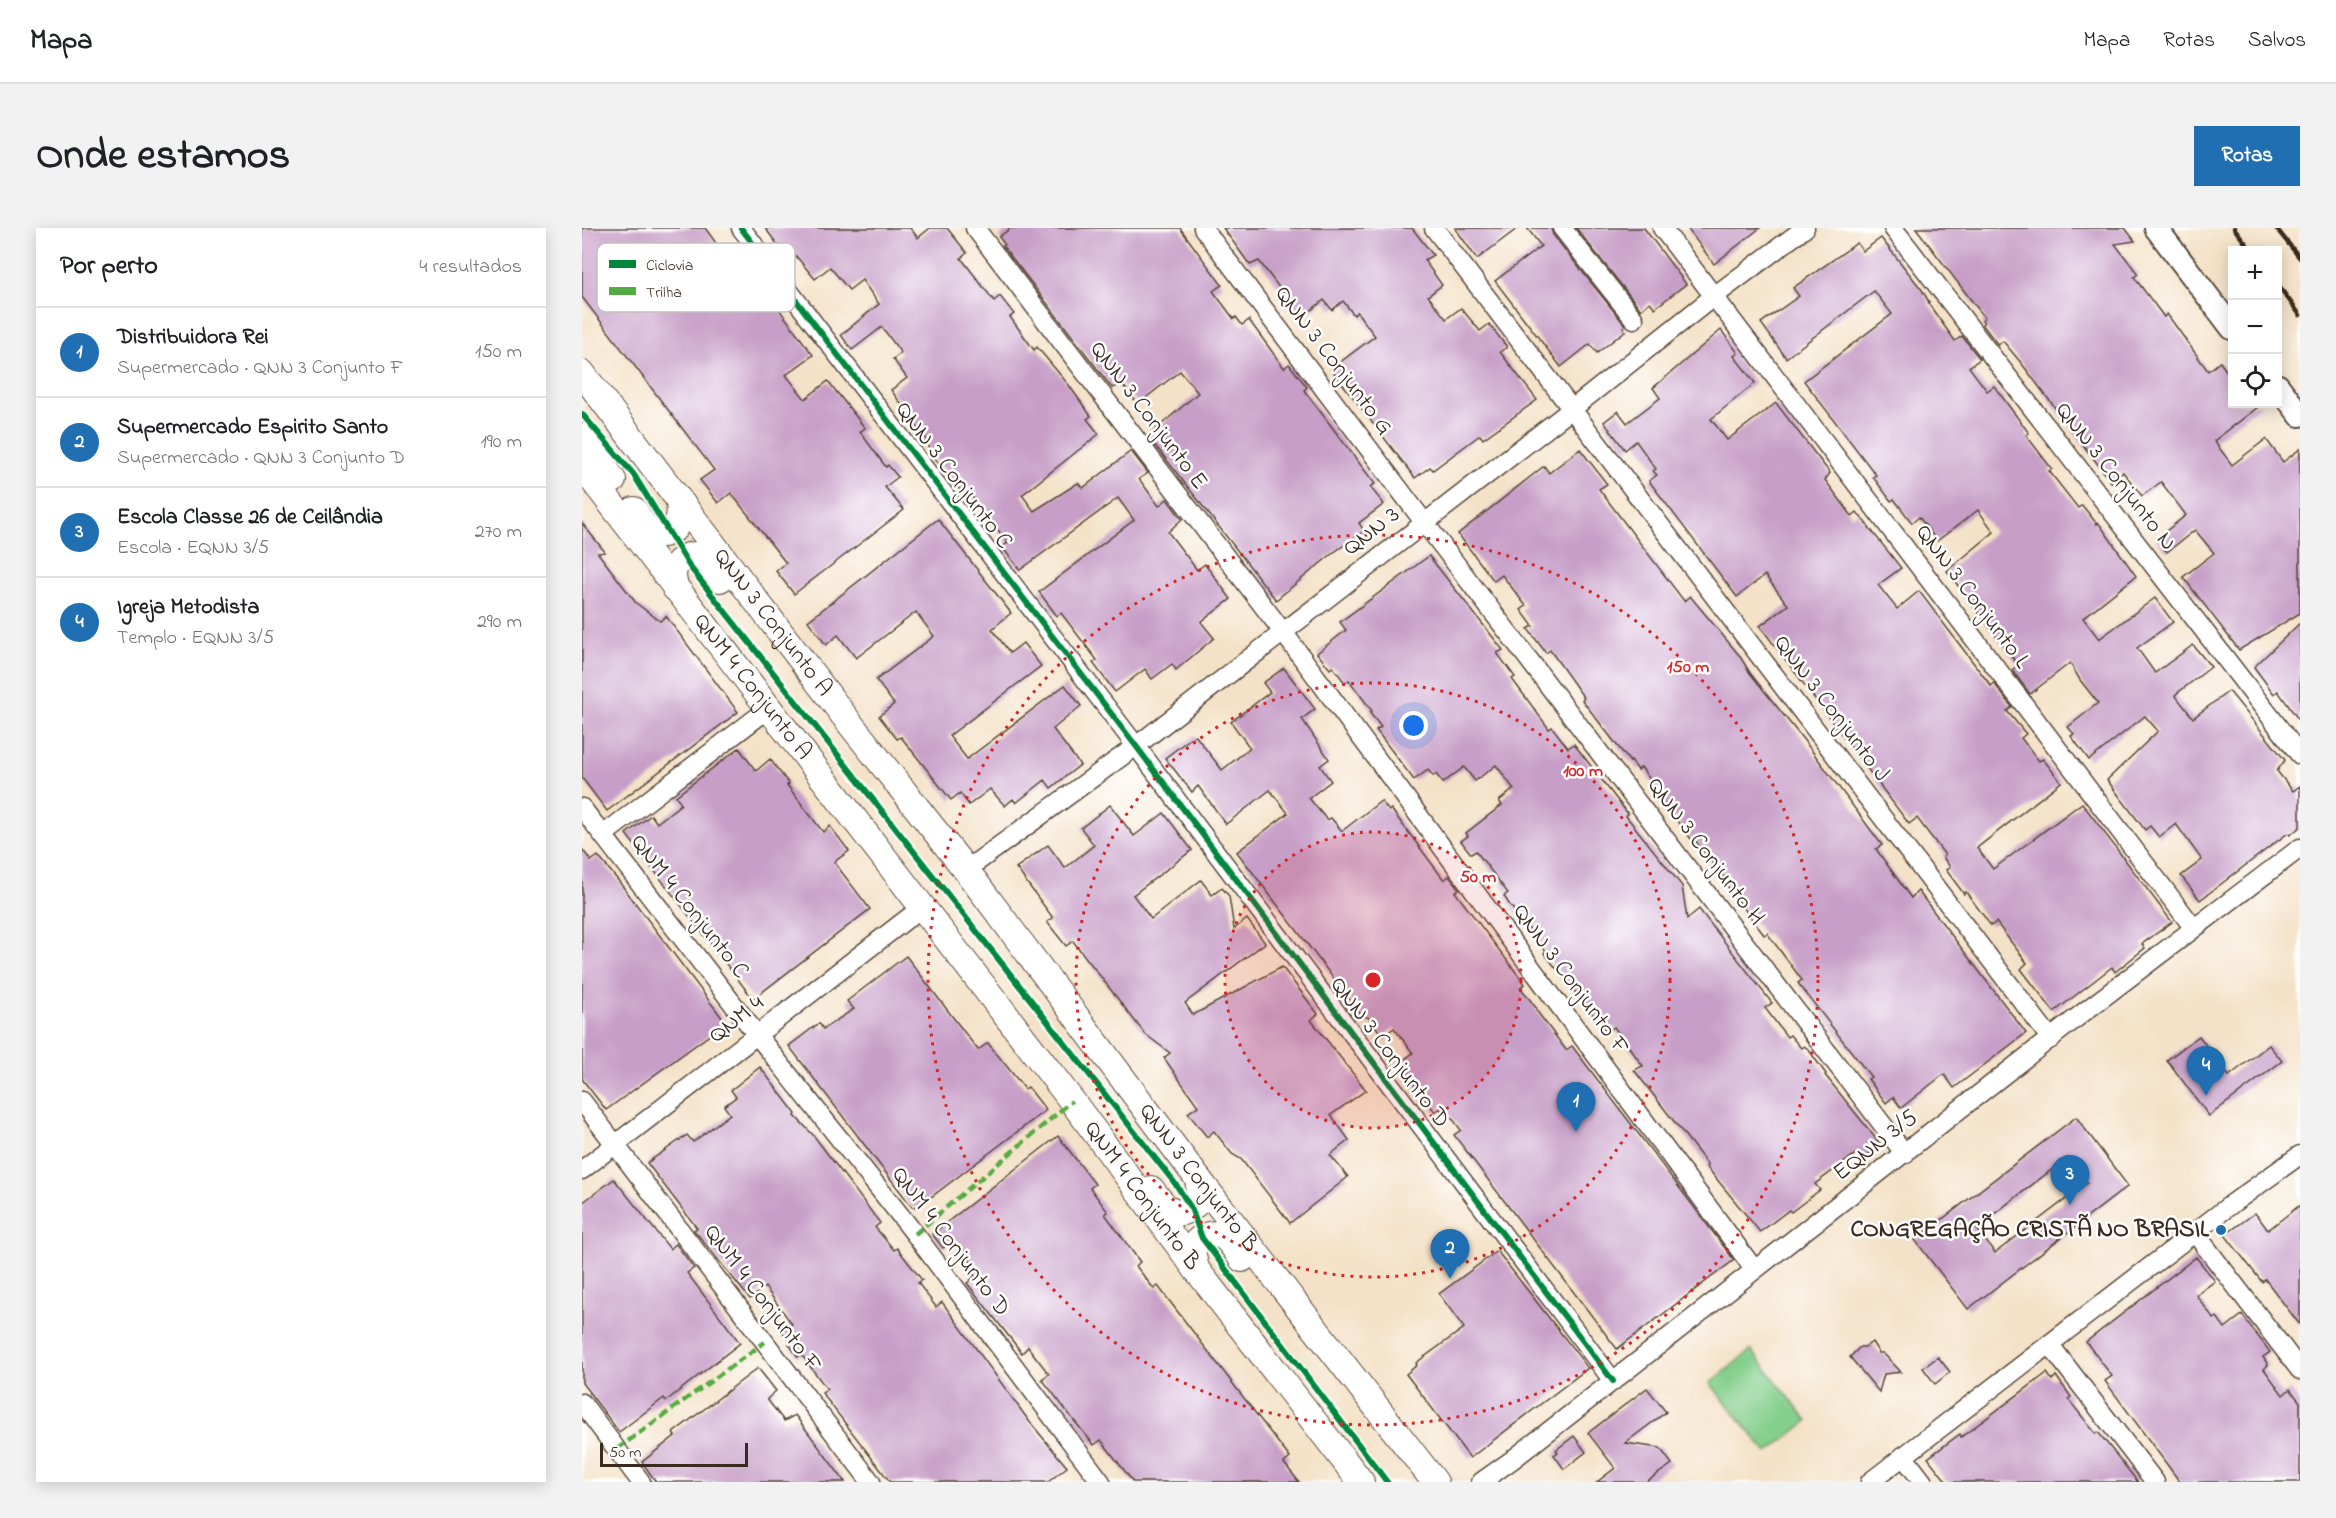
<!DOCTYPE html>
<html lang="pt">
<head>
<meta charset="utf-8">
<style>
	:root { --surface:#fff; --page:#f2f2f2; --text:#202124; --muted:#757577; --line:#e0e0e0; --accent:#1f6fb2 }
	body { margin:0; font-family:"Indie Flower",sans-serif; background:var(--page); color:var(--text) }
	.controls { position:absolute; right:18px; top:18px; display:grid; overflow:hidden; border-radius:0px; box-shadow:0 3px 15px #0003 }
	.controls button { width:54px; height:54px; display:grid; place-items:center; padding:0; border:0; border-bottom:2px solid var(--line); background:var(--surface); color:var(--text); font:30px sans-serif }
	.scale { position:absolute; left:18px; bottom:15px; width:148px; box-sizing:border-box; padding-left:6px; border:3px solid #3b2a1e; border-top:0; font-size:16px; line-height:21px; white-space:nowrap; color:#3b2a1e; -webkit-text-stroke:4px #fff; paint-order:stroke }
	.you { position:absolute; left:832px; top:498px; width:21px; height:21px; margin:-15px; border:4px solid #fff; border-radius:50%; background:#1a73e8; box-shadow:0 0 0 9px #1a73e833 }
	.badge { display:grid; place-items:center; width:39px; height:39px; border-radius:50%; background:var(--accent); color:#fff; font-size:20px; font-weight:700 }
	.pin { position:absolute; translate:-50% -50px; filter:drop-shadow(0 2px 3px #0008) }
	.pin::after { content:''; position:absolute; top:32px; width:21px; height:18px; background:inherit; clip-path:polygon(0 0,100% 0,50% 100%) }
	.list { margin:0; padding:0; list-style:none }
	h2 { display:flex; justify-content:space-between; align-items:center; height:78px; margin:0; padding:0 24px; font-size:26px }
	h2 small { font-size:20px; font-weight:400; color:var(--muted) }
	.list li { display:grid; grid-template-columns:39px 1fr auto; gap:18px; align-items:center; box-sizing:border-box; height:90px; padding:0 24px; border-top:2px solid var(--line) }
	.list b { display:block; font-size:22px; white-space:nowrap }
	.list p { margin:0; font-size:20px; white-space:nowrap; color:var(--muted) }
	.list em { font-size:20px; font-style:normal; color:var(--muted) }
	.icon { flex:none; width:33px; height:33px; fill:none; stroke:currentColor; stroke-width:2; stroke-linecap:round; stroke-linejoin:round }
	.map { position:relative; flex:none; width:1718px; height:1254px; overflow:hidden; border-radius:0px }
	header { display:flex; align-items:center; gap:36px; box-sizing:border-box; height:84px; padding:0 30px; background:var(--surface); border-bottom:2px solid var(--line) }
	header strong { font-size:28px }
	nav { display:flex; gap:33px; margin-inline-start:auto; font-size:21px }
	.intro { display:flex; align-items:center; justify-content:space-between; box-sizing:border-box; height:144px; padding:0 36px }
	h1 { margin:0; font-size:42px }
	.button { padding:15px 27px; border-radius:0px; background:var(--accent); color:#fff; font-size:21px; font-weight:700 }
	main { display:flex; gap:36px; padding:0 36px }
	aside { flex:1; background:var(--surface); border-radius:0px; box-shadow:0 3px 15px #0003 }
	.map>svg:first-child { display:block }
	.green { fill:#84cf8c; stroke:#607c55; stroke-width:1.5 }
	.building { fill:#c79ec7; fill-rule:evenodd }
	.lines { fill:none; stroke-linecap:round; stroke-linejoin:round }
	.minor-casing { stroke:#574638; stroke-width:21 }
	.tertiary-casing { stroke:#574638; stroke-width:26 }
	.secondary-casing { stroke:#574638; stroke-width:28 }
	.minor { stroke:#fff; stroke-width:18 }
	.tertiary { stroke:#fff; stroke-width:22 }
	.secondary { stroke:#fff; stroke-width:26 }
	.rail { stroke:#3b2a1e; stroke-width:4.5 }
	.quiet { stroke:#55ab43; stroke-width:4.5; stroke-dasharray:9 4.5; stroke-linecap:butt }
	.cycleway-casing { stroke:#fff; stroke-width:10 }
	.cycleway { stroke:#00873e; stroke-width:6 }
	.ring { fill:none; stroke:#d62828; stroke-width:3; stroke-dasharray:3 6 }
	.poi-dot { fill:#1f6fb2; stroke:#fff; stroke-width:2 }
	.labels { text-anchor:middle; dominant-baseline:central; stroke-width:5; stroke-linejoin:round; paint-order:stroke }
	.street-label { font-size:24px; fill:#3b2a1e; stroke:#fff }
	.poi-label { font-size:24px; font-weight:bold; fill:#3b2a1e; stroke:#fff; text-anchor:end }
	.key { fill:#fff; stroke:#c4bfbc; stroke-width:1.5 }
	.key-label { font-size:16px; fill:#3b2a1e }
	.centre { fill:#d62828; stroke:#fff; stroke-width:3 }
	.ring-label { font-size:18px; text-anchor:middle; font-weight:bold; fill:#d62828; stroke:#fff; stroke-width:5; stroke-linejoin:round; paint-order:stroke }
</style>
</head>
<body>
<header>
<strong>Mapa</strong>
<nav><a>Mapa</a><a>Rotas</a><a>Salvos</a></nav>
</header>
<div class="intro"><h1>Onde estamos</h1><a class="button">Rotas</a></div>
<main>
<aside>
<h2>Por perto<small>4 resultados</small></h2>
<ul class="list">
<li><span class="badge">1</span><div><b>Distribuidora Rei</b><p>Supermercado · QNN 3 Conjunto F</p></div><em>150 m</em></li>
<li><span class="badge">2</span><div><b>Supermercado Espirito Santo</b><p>Supermercado · QNN 3 Conjunto D</p></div><em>190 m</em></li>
<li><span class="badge">3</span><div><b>Escola Classe 26 de Ceilândia</b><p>Escola · EQNN 3/5</p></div><em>270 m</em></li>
<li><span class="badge">4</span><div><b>Igreja Metodista</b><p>Templo · EQNN 3/5</p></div><em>290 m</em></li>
</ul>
</aside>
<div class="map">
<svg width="1718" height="1254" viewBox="0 0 1718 1254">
	<rect width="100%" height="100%" fill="#fff"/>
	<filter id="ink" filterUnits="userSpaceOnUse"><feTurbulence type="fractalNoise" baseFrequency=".0167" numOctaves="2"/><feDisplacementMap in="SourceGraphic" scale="12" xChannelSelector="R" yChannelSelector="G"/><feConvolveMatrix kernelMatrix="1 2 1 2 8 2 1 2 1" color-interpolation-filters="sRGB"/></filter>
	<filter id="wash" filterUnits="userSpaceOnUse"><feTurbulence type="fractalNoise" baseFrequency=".008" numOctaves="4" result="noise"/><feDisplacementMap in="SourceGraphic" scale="24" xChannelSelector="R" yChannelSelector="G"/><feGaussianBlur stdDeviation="1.35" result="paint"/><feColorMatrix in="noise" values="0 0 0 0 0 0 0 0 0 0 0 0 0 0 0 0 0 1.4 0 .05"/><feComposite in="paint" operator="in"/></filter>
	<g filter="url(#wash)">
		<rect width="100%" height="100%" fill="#f4e2c8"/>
		<!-- green -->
		<polygon class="green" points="1169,1122 1226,1193 1185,1225 1128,1155"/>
		<g id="blocks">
			<!-- building -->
			<g class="building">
				<polygon points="0,0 123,0 134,15 113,31 133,58 163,35 231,127 204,147 223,171 246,153 283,200 278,204 304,239 306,237 316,249 303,259 322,282 212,366 194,343 204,335 149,265 136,275 118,252 132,242 0,69"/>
				<polygon points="183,0 328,0 336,10 348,0 365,0 385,25 379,30 412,73 418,68 432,86 428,89 452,122 455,119 486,156 509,188 505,191 517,206 440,267 452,283 496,255 501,260 549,223 566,245 557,251 577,278 585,271 600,291 586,304 615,342 623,336 649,371 619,394 632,410 594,442 590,436 570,451 563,441 533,464 511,435 515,432 479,385 475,388 457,364 552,292 536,270 438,342 420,319 426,315 388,266 385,271 348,224 349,223 343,214 345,212 309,162 325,150 311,131 319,125 300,99 270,122 259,107 297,76 280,52 267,62 248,39 233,51 214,28 208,33"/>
				<polygon points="429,0 598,0 640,57 631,63 652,91 654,89 660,97 667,92 702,140 707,136 725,159 722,162 793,256 788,259 802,276 777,295 782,303 751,325 694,372 566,208 616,165 598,143 556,176 540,156 530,160 421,18 423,17 417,9"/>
				<polygon points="641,0 830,0 851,27 842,32 860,57 846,68 864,91 879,80 898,103 907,96 925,119 918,124 955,172 901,211 898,207 851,242 848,239 833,250 749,141 793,108 775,84 772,87 761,73 750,82 742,72 717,92 699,68 702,66 677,33 668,37"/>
				<polygon points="873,0 936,0 895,31"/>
				<polygon points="945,0 969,0 971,7 1043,97 1041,99 1043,103 1015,125 1008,116 979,139 913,53 959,18"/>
				<polygon points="994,0 1062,0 1104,56 1073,80 1068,74 1059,82"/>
				<polygon points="1105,0 1178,0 1132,36"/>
				<polygon points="1334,0 1543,0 1553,13 1533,16 1556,46 1552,49 1582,89 1585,86 1626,143 1638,134 1650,151 1650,176 1680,176 1632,213 1650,237 1684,211 1701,234 1718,221 1718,385 1657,422 1601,349 1632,325 1613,302 1585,324 1574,311 1604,287 1579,254 1560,268 1541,244 1530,255 1440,136 1421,113 1416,117 1400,96 1402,95 1400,92 1403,90"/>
				<polygon points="1299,10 1340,62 1347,74 1346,75 1373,113 1380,108 1398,131 1387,139 1405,163 1412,158 1447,205 1444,207 1470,241 1467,243 1496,280 1500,277 1515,296 1516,294 1554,348 1501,390 1517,411 1573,370 1591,394 1555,420 1573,445 1611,417 1629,439 1593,467 1611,490 1647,463 1703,532 1695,543 1711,563 1718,558 1718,599 1708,607 1706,605 1618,672 1599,648 1620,632 1594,596 1577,609 1568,598 1563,602 1525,552 1576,503 1563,488 1507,532 1489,508 1492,506 1486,499 1516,475 1498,452 1488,435 1448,466 1430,442 1436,437 1365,343 1412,304 1396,282 1355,313 1337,289 1330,295 1312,271 1309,273 1291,249 1294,247 1222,153 1310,86 1292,63 1204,130 1179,95 1217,68 1211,60 1275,15 1281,23"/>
				<polygon points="1139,102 1156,125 1152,128 1173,155 1129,191 1145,212 1194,175 1248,245 1243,252 1270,288 1275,284 1319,340 1296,357 1315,381 1337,363 1409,458 1412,455 1430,479 1425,483 1444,506 1439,510 1457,533 1461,531 1479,554 1395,620 1411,641 1500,575 1590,694 1560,716 1563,720 1533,744 1530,739 1472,784 1439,741 1445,735 1414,694 1409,698 1384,664 1382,666 1364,642 1368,639 1361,629 1363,627 1335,590 1327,596 1178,398 1206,377 1183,347 1155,369 1067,253 1075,247 1071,243 1074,241 1054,213 1043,222 1022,194 1036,183 1045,195 1078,170 1071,160"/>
				<polygon points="998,221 1025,256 1017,261 1023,269 1102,373 1108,368 1157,427 1168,445 1224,515 1300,617 1294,621 1329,670 1336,663 1444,805 1372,860 1362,846 1319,880 1311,869 1304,875 1286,851 1289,849 1216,755 1220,752 1185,705 1182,707 1140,651 1142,649 1112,611 1110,612 1073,565 1076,563 1059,539 1056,542 1049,533 1048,534 1000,472 1002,470 968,422 964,425 946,401 951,398 939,382 944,378 920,347 912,353 876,306 962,238 967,245"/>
				<polygon points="356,291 429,385 410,401 428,425 441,415 459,438 367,508 385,531 483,457 499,478 471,501 498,537 469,560 463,552 434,575 431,571 423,578 408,561 387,577 378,565 369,572 319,509 315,511 297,488 312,476 294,452 352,408 334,384 274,430 256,407 244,417 226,393"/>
				<polygon points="0,295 23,324 16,325 54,375 78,393 84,388 156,484 25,583 0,550"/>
				<polygon points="847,328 921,422 915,425 933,449 930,451 967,501 970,499 986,520 992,516 1046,586 1044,588 1100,658 1105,691 1117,681 1190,775 1183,780 1205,809 1208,807 1219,820 1222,818 1226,821 1244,846 1243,847 1299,917 1282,930 1276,924 1233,956 1238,962 1209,984 1207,982 1178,1004 1124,938 1126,937 1052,842 1061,838 1032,799 1025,804 962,725 964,723 927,676 922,668 926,665 894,623 889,626 879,613 886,608 884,605 920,577 917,573 932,561 914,537 893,553 882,539 861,555 854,546 851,548 846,542 832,552 794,502 799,499 788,485 790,483 767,452 763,455 751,439 748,441 735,425 764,402 758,394"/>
				<polygon points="1718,395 1718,494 1696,463 1692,466 1672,439"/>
				<polygon points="702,440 733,481 720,491 747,531 738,538 749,553 727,570 745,592 749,590 760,603 799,573 807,583 809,581 862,652 867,648 877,661 873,664 943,756 938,759 955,781 954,782 984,822 990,818 1152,1032 1035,1121 872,907 879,902 861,878 853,884 817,835 831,825 812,800 801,808 786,789 781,789 655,624 706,585 688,562 644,596 616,558 610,564 583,530 613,507 640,542 668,520 649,494 688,464 681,455"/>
				<polygon points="157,520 174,543 188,531 207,556 205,557 241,604 248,598 267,623 252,634 288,681 171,771 44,606 69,587 75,595 99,576 94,568"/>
				<polygon points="528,577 552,608 582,585 610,622 551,667 569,691 619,652 630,667 640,660 647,668 652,701 665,691 683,715 603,775 611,787 700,739 736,786 729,792 784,862 749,887 767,912 748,927 766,949 708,995 659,931 650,926 632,903 625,909 606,885 616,878 582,830 588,825 563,806 491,713 484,718 465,694 471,690 434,640 466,617 483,640 512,617 499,600"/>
				<polygon points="0,621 9,633 16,628 35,651 144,795 24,882 0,851"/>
				<polygon points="324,728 396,822 406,815 443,861 446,859 464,882 336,979 330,979 207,818 237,795 241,801 272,781 265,773"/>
				<polygon points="1617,808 1647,848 1687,817 1700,833 1627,888 1585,832"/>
				<polygon points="178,839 214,886 213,888 232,908 298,995 293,999 312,1022 315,1020 340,1052 336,1055 354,1079 360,1074 447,1193 485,1239 466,1254 308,1254 240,1165 245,1161 219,1126 216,1129 207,1116 209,1115 200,1103 210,1096 183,1059 168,1071 112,1002 115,1000 65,935 105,907 111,914 148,886 142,878 154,869 149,862"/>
				<path d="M1494 889 1546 958 1386 1081 1333 1012ZM1485 930 1505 955 1413 1025 1394 1000Z"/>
				<polygon points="476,908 513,956 508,960 526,984 523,986 558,1034 554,1038 572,1061 576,1058 708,1230 702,1235 717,1254 551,1254 519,1212 512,1217 494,1195 460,1151 467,1146 446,1119 440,1125 385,1055 393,1048 387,1041 392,1038 381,1022 369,1013 361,1020 350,1006"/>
				<polygon points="32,951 88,1021 94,1016 112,1040 105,1045 158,1115 84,1173 82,1170 37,1204 0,1155 0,975"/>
				<polygon points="1718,977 1718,1097 1683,1051 1680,1054 1643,1007 1673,985 1686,1002"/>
				<polygon points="915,1023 1006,1140 888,1230 824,1146 835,1137 834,1135 882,1100 857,1066"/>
				<polygon points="1614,1029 1633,1053 1614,1067 1632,1091 1635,1089 1643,1100 1660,1087 1688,1124 1681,1129 1686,1137 1682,1141 1701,1167 1708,1161 1718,1174 1718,1254 1598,1254 1523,1153 1530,1148 1504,1114"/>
				<polygon points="1290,1114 1297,1125 1301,1125 1319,1144 1302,1146 1297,1164 1268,1129 1278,1119 1283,1119"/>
				<polygon points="1356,1129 1368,1144 1353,1156 1341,1140"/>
				<polygon points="176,1140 194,1163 185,1171 202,1193 213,1187 263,1254 74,1254 60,1234 93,1208 91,1205"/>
				<polygon points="1465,1145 1470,1152 1474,1148 1489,1169 1486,1171 1514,1206 1516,1204 1556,1254 1365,1254 1346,1230 1378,1206 1379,1209"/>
				<polygon points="1065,1160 1084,1184 1043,1215 1078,1220 1090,1236 1064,1254 1015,1254 1033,1240 1006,1205"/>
				<polygon points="992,1208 1004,1224 982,1241 972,1227 976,1224 974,1222"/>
			</g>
		</g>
	</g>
	<g filter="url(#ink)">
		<use href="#blocks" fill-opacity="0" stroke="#574638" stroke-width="1.5"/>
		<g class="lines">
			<defs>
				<g id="minor">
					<polyline points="159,0 554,518 1031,1153"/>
					<polyline points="393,0 701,404 1172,1041"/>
					<polyline points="621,0 842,294 1323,926"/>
					<polyline points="852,0 1469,811"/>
					<polyline points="980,0 1052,91"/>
					<polyline points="1080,0 1611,699"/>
					<polyline points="1311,0 1718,527"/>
					<polyline points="0,580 175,807 333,1006 519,1254"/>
					<polyline points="21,607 186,481"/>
					<polyline points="384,642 554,518 990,181 1131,69 1223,0"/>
					<polyline points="0,873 289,1254"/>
					<polyline points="0,942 339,680"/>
					<polyline points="1613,1005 1718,1142"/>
					<polyline points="1468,1117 1573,1254"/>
					<polyline points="0,1175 59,1254"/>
					<polyline points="1321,1228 1341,1254"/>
					<polyline points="899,1254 930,1232 1502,784 1718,620"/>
					<polyline points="1288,1254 1651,975 1718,927"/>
				</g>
				<g id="tertiary">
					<polyline points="1574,0 1650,100"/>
					<polyline points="1696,158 1718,187"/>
				</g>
				<g id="secondary">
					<path id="s1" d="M0 145 266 493 384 642 617 952 853 1254"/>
					<polyline points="0,208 31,252"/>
					<path id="s2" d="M0 238 490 873 614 1041 779 1254"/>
					<path d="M52 282C56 288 60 297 66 302 69 305 75 306 79 306 97 305 99 288 97 274"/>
					<path d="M93 360C92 355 91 350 91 346 92 333 109 323 120 329 127 332 133 344 138 351"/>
					<path d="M569 961C584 981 594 995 616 974L617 952"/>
					<path d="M614 1041C613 1035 610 1028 611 1022 613 1009 631 1002 642 1009 649 1014 655 1024 660 1031"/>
				</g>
			</defs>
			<!-- minor casing -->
			<use href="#minor" class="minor-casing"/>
			<!-- tertiary casing -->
			<use href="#tertiary" class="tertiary-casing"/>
			<!-- secondary casing -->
			<use href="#secondary" class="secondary-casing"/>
			<!-- minor -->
			<use href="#minor" class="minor"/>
			<!-- tertiary -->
			<use href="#tertiary" class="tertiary"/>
			<!-- secondary -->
			<use href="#secondary" class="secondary"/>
			<!-- rail -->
			<g class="rail">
				<polyline points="1652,0 1669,22"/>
				<polyline points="1694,0 1718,30"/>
				<polyline points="1696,57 1718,87"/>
			</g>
			<!-- quiet -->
			<g class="quiet">
				<polyline points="333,1006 490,873"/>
				<polyline points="35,1221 183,1114"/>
			</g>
			<defs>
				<g id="cycleway">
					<polyline points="159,0 554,518 1031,1153"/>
					<polyline points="0,186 52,247 108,339 595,958 609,980 620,1010 805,1254"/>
				</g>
			</defs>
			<!-- cycleway casing -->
			<use href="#cycleway" class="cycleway-casing"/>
			<!-- cycleway -->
			<use href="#cycleway" class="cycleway"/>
		</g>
	</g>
	<!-- distance rings -->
	<circle cx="791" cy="752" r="148" fill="#d62828" fill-opacity=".12"/>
	<g class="ring">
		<circle cx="791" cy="752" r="148"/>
		<circle cx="791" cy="752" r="297"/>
		<circle cx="791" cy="752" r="445"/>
	</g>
	<!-- markers -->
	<circle class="poi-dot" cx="1639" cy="1002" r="6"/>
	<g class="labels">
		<!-- street labels -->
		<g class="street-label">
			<text transform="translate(751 133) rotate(53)">QNN 3 Conjunto G</text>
			<text transform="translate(566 188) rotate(53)">QNN 3 Conjunto E</text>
			<text transform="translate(371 248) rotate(53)">QNN 3 Conjunto C</text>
			<text transform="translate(1533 249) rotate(52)">QNN 3 Conjunto N</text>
			<text transform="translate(790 304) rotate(-38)">QNN 3</text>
			<text transform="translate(1390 369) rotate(53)">QNN 3 Conjunto L</text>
			<text stroke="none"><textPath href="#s1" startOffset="314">QNN 3 Conjunto A</textPath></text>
			<text stroke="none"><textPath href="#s2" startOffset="279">QNM 4 Conjunto A</textPath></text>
			<text transform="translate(1249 481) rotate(53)">QNN 3 Conjunto J</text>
			<text transform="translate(1123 624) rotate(53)">QNN 3 Conjunto H</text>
			<text transform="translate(107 679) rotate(52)">QNM 4 Conjunto C</text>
			<text transform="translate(988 752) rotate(54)">QNN 3 Conjunto F</text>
			<text transform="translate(155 792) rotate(-38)">QNM 4</text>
			<text transform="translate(807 825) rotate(53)">QNN 3 Conjunto D</text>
			<text transform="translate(1294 918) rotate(-38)">EQNN 3/5</text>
			<text stroke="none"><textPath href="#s1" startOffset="1014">QNN 3 Conjunto B</textPath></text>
			<text stroke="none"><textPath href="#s2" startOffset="920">QNM 4 Conjunto B</textPath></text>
			<text transform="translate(368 1014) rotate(53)">QNM 4 Conjunto D</text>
			<text transform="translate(180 1071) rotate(53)">QNM 4 Conjunto F</text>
		</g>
		<!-- poi labels -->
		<g class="poi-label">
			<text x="1627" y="1002">CONGREGAÇÃO CRISTÃ NO BRASIL</text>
		</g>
	</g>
	<!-- legend -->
	<rect x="15" y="15" width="198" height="69" rx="9" class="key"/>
	<rect x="27" y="32" width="27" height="8" fill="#00873e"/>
	<rect x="27" y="59" width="27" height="8" fill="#55ab43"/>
	<g class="key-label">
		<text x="64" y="42">Ciclovia</text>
		<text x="64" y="69">Trilha</text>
	</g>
	<circle cx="791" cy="752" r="9" class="centre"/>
	<g class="ring-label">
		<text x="1106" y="444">150 m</text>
		<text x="1001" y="548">100 m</text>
		<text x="896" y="654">50 m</text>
	</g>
</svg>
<div class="controls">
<button>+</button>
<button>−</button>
<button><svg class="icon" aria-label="locate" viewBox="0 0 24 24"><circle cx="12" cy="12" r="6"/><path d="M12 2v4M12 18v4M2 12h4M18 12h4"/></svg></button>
</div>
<div class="scale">50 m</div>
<div class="you"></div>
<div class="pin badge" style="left:994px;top:904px">1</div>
<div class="pin badge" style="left:868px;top:1051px">2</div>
<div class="pin badge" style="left:1488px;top:977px">3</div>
<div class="pin badge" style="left:1624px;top:868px">4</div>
</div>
</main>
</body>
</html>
